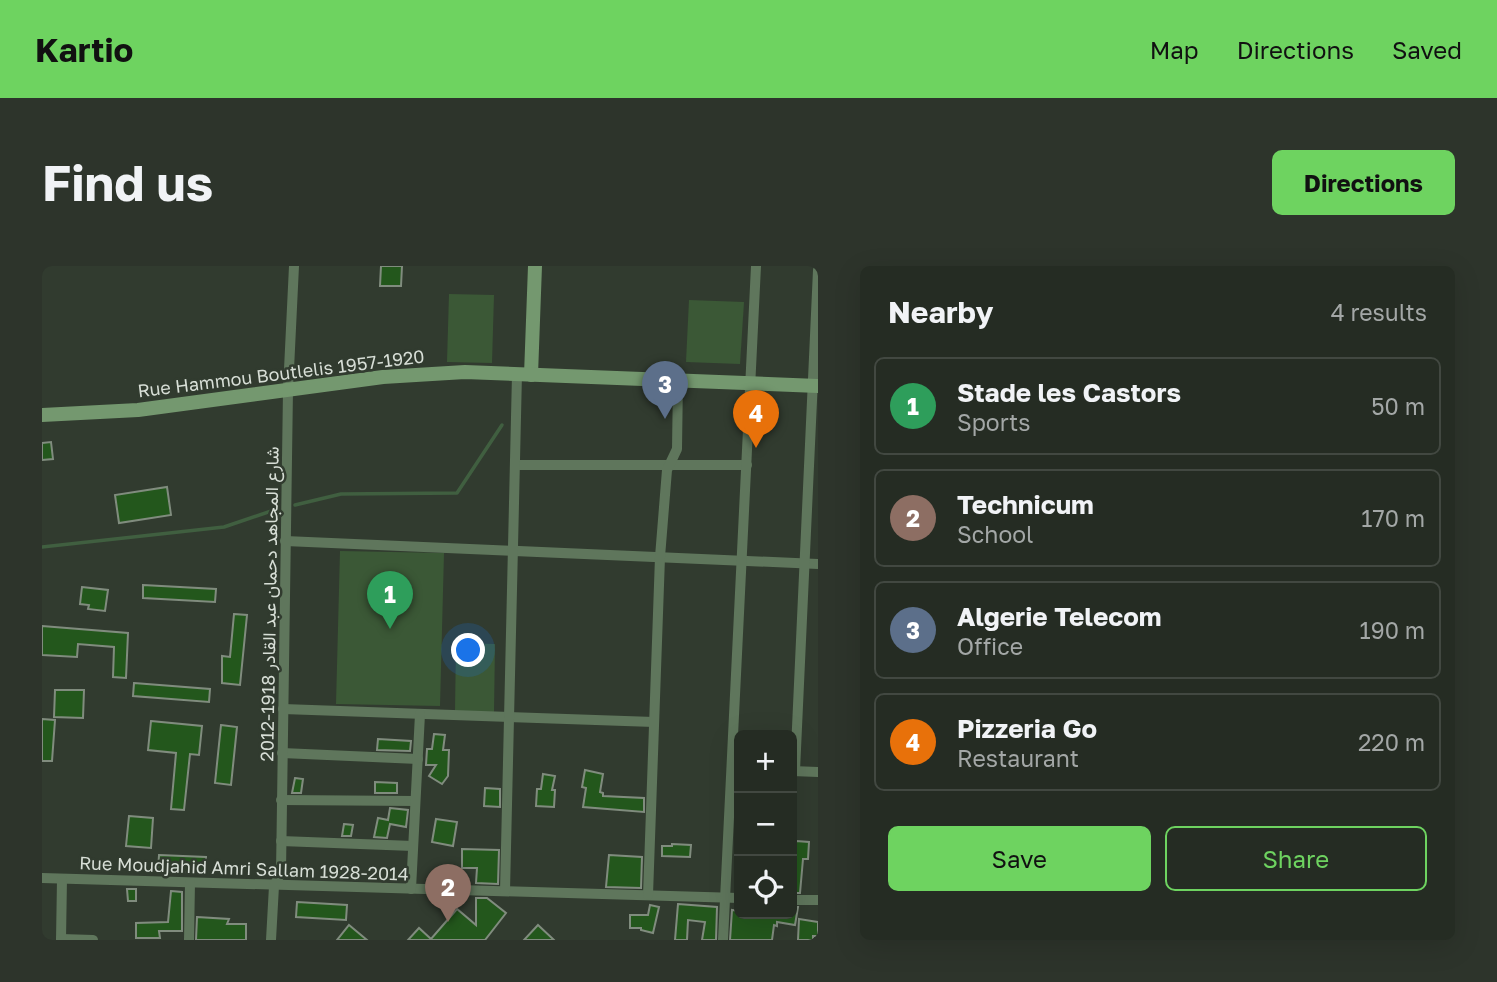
<!DOCTYPE html>
<html lang="en">
<head>
<meta charset="utf-8">
<style>
	:root { --surface:#252c23; --page:#2d342b; --text:#f1f3f6; --muted:#a3a7a6; --line:#424841; --accent:#6ed360 }
	body { margin:0; font-family:"Golos Text",Vazirmatn,sans-serif; background:var(--page); color:var(--text) }
	.controls { position:absolute; right:21px; bottom:21px; display:grid; overflow:hidden; border-radius:10px; box-shadow:0 7px 28px #0002 }
	.controls button { width:63px; height:63px; display:grid; place-items:center; padding:0; border:0; border-bottom:2px solid var(--line); background:var(--surface); color:var(--text); font:35px sans-serif }
	.you { position:absolute; left:427px; top:385px; width:24px; height:24px; margin:-18px; border:5px solid #fff; border-radius:50%; background:#1a73e8; box-shadow:0 0 0 10px #1a73e833 }
	.badge { display:grid; place-items:center; width:46px; height:46px; border-radius:50%; background:var(--accent); color:#fff; font-size:23px; font-weight:700 }
	.pin { position:absolute; translate:-50% -58px; filter:drop-shadow(0 2px 4px #0008) }
	.pin::after { content:''; position:absolute; top:37px; width:24px; height:21px; background:inherit; clip-path:polygon(0 0,100% 0,50% 100%) }
	.list { margin:0; padding:0; list-style:none }
	h2 { display:flex; justify-content:space-between; align-items:center; height:91px; margin:0; padding:0 28px; font-size:30px }
	h2 small { font-size:23px; font-weight:400; color:var(--muted) }
	.list li { display:grid; grid-template-columns:46px 1fr auto; gap:21px; align-items:center; box-sizing:border-box; height:98px; margin:0 14px 14px; padding:0 14px; border:2px solid var(--line); border-radius:10px }
	.list b { display:block; font-size:26px; white-space:nowrap }
	.list p { margin:0; font-size:23px; white-space:nowrap; color:var(--muted) }
	.list em { font-size:23px; font-style:normal; color:var(--muted) }
	.actions { display:flex; gap:14px; padding:21px 28px }
	.actions a { flex:1; padding:16px 0; border:2px solid var(--accent); border-radius:10px; text-align:center; font-size:24px; color:var(--accent) }
	.actions .main { background:var(--accent); color:#111 }
	.icon { flex:none; width:38px; height:38px; fill:none; stroke:currentColor; stroke-width:2; stroke-linecap:round; stroke-linejoin:round }
	.map { position:relative; flex:none; width:776px; height:674px; overflow:hidden; border-radius:10px }
	header { display:flex; align-items:center; gap:42px; box-sizing:border-box; height:98px; padding:0 35px; background:var(--accent); color:#111 }
	header strong { font-size:33px }
	nav { display:flex; gap:38px; margin-inline-start:auto; font-size:24px }
	.intro { display:flex; align-items:center; justify-content:space-between; box-sizing:border-box; height:168px; padding:0 42px }
	h1 { margin:0; font-size:49px }
	.button { padding:18px 32px; border-radius:10px; background:var(--accent); color:#111; font-size:24px; font-weight:700 }
	main { display:flex; gap:42px; padding:0 42px }
	aside { flex:1; background:var(--surface); border-radius:10px; box-shadow:0 7px 28px #0002 }
	.map>svg:first-child { display:block }
	.green { fill:#3b5836 }
	.lines { fill:none; stroke-linecap:round; stroke-linejoin:round }
	.stream { stroke:#405f40; stroke-width:3.5 }
	.building { fill:#23571c; stroke:#808c7e; stroke-width:2 }
	.street { stroke:#5f765c; stroke-width:10 }
	.secondary { stroke:#74986f; stroke-width:14 }
	.labels { text-anchor:middle; dominant-baseline:central; stroke-width:5; stroke-linejoin:round; paint-order:stroke }
	.street-label { font-size:18px; fill:#d7ded6; stroke:#313b2f }
</style>
</head>
<body>
<header>
<strong>Kartio</strong>
<nav><a>Map</a><a>Directions</a><a>Saved</a></nav>
</header>
<div class="intro"><h1>Find us</h1><a class="button">Directions</a></div>
<main>
<div class="map">
<svg width="776" height="674" viewBox="0 0 776 674">
	<rect width="100%" height="100%" fill="#313b2f"/>
	<!-- green -->
	<g class="green">
		<polygon points="407,28 452,29 450,97 405,96"/>
		<polygon points="647,34 702,36 698,98 644,96"/>
		<polygon points="298,285 402,287 398,440 294,438"/>
		<polygon points="414,377 453,378 452,446 413,445"/>
	</g>
	<g class="lines">
		<!-- stream -->
		<g class="stream">
			<polyline points="253,239 299,228 415,227 460,159"/>
			<polyline points="0,281 182,261 235,243"/>
		</g>
	</g>
	<!-- building -->
	<g class="building">
		<polygon points="339,0 360,0 359,20 338,20"/>
		<polygon points="9,176 11,193 0,194 0,177"/>
		<polygon points="125,221 129,249 77,257 73,229"/>
		<polygon points="101,319 174,323 173,336 101,332"/>
		<polygon points="40,321 66,324 63,345 46,343 47,339 38,338"/>
		<polygon points="192,348 205,349 198,419 180,417 180,390 188,391"/>
		<polygon points="0,360 86,367 84,412 71,411 72,381 36,378 35,391 0,389"/>
		<polygon points="92,417 168,423 167,436 91,430"/>
		<polygon points="13,424 42,424 41,452 12,451"/>
		<polygon points="0,453 13,454 10,495 0,495"/>
		<polygon points="109,455 160,460 157,489 148,488 142,544 129,543 134,487 106,484"/>
		<polygon points="179,459 195,461 189,519 173,517"/>
		<polygon points="392,468 403,469 401,484 407,484 406,510 400,518 387,510 394,499 384,499 385,483 390,483"/>
		<polygon points="336,473 369,475 368,485 335,484"/>
		<polygon points="543,504 561,508 558,526 561,527 561,530 602,532 602,546 541,541 544,522 540,521"/>
		<polygon points="501,508 513,510 510,524 513,524 512,541 494,540 495,523 499,523"/>
		<polygon points="253,512 261,513 259,527 250,527"/>
		<polygon points="333,516 355,517 355,527 333,527"/>
		<polygon points="443,522 458,523 458,541 442,540"/>
		<polygon points="348,542 366,544 364,561 348,558 345,572 332,571 336,552 346,554"/>
		<polygon points="87,550 111,552 109,582 84,580"/>
		<polygon points="394,553 415,556 411,580 390,576"/>
		<polygon points="302,558 311,559 309,570 300,570"/>
		<polygon points="754,575 767,576 766,593 761,593 758,627 750,627 750,601 752,601"/>
		<polygon points="630,578 649,579 648,591 620,590 620,580 630,580"/>
		<polygon points="420,583 457,584 456,618 434,617 435,602 420,602"/>
		<polygon points="117,589 164,591 163,607 116,605"/>
		<polygon points="567,589 600,591 599,622 564,621"/>
		<polygon points="298,600 315,601 314,610 297,609"/>
		<polygon points="85,623 94,623 94,635 86,635"/>
		<polygon points="129,625 140,626 140,665 117,665 118,672 94,672 94,657 126,656"/>
		<polygon points="434,632 445,632 464,647 443,674 366,674 377,662 389,673 415,643 434,659"/>
		<polygon points="255,636 305,639 304,654 254,651"/>
		<polygon points="636,638 675,641 674,674 660,674 663,656 646,654 645,674 633,674"/>
		<polygon points="608,639 617,641 611,667 599,664 599,662 588,662 588,649 606,649"/>
		<polygon points="750,641 756,641 753,659 735,656 735,660 732,659 730,674 688,674 690,644 697,645 697,648 750,648"/>
		<polygon points="155,651 187,653 185,658 204,658 204,674 154,674"/>
		<polygon points="757,653 776,656 776,670 771,670 771,674 756,674"/>
		<polygon points="307,659 325,674 295,674"/>
		<polygon points="496,659 512,674 482,674"/>
	</g>
	<g class="lines">
		<!-- street -->
		<g class="street">
			<polyline points="473,199 705,199"/>
			<polyline points="243,275 776,298"/>
			<polyline points="241,443 612,456"/>
			<polyline points="240,487 376,493"/>
			<polyline points="750,505 776,506"/>
			<polyline points="753,505 776,4"/>
			<polyline points="239,534 373,535"/>
			<polyline points="239,575 371,580"/>
			<polyline points="0,612 697,632"/>
			<polyline points="369,623 378,448"/>
			<polyline points="463,625 475,108"/>
			<polyline points="606,629 618,291 625,204 635,183 636,114"/>
			<polyline points="750,634 776,634"/>
			<polyline points="19,673 51,674"/>
			<polyline points="19,674 20,613"/>
			<polyline points="147,674 148,617"/>
			<polyline points="229,674 232,620 239,606 246,124 252,0"/>
			<polyline points="681,674 714,0"/>
		</g>
		<!-- secondary -->
		<g class="secondary">
			<polyline points="489,109 493,0"/>
			<polyline points="0,149 96,144 341,111 423,106 776,120"/>
		</g>
	</g>
	<g class="labels">
		<!-- street labels -->
		<g class="street-label">
			<text transform="translate(239 107) rotate(-7)">Rue Hammou Boutlelis 1957-1920</text>
			<text transform="translate(227 338) rotate(-89)">شارع المجاهد دحمان عبد القادر 1918-2012</text>
			<text transform="translate(202 602) rotate(2)">Rue Moudjahid Amri Sallam 1928-2014</text>
		</g>
	</g>
</svg>
<div class="controls">
<button>+</button>
<button>−</button>
<button><svg class="icon" aria-label="locate" viewBox="0 0 24 24"><circle cx="12" cy="12" r="6"/><path d="M12 2v4M12 18v4M2 12h4M18 12h4"/></svg></button>
</div>
<div class="you"></div>
<div class="pin badge" style="left:348px;top:363px;background:#2e9e5b">1</div>
<div class="pin badge" style="left:406px;top:656px;background:#8d6e63">2</div>
<div class="pin badge" style="left:623px;top:153px;background:#5c6f8a">3</div>
<div class="pin badge" style="left:714px;top:182px;background:#e8710a">4</div>
</div>
<aside>
<h2>Nearby<small>4 results</small></h2>
<ul class="list">
<li><span class="badge" style="background:#2e9e5b">1</span><div><b>Stade les Castors</b><p>Sports</p></div><em>50 m</em></li>
<li><span class="badge" style="background:#8d6e63">2</span><div><b>Technicum</b><p>School</p></div><em>170 m</em></li>
<li><span class="badge" style="background:#5c6f8a">3</span><div><b>Algerie Telecom</b><p>Office</p></div><em>190 m</em></li>
<li><span class="badge" style="background:#e8710a">4</span><div><b>Pizzeria Go</b><p>Restaurant</p></div><em>220 m</em></li>
</ul>
<div class="actions"><a class="main">Save</a><a>Share</a></div>
</aside>
</main>
</body>
</html>
